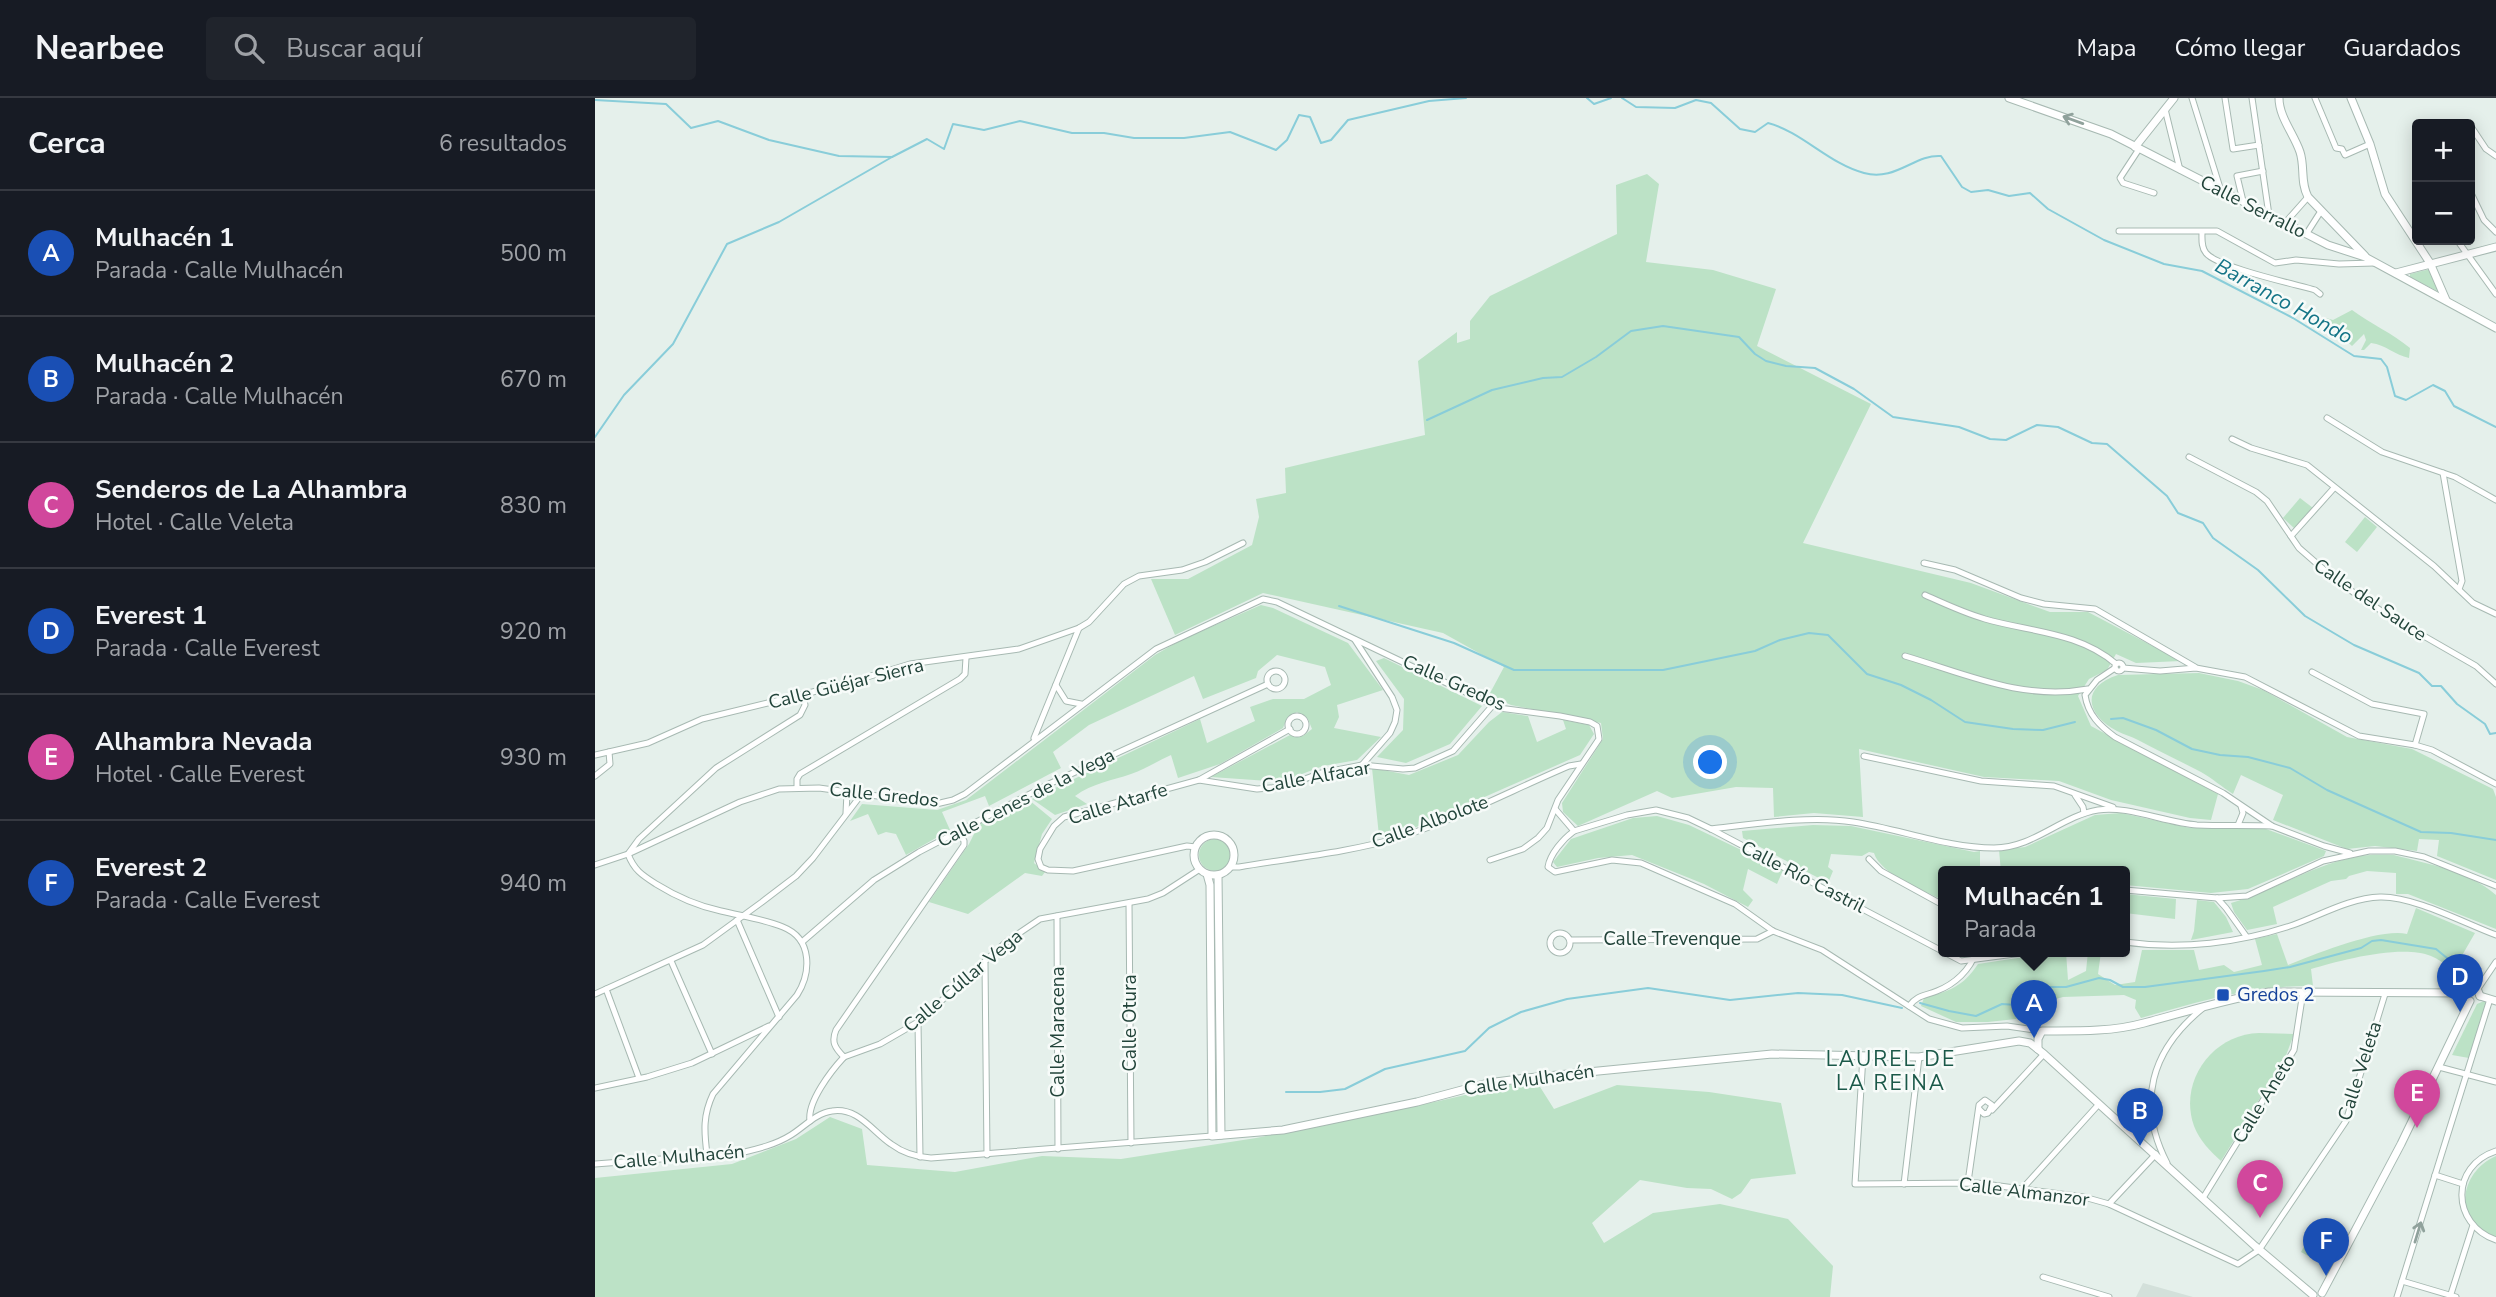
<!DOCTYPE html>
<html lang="es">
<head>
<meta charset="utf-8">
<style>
	:root { --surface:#171b24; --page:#20242c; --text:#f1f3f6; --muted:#9ea1a6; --line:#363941; --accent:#8c9099 }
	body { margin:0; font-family:"Nunito Sans",sans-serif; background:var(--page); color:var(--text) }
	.controls { position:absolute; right:21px; top:21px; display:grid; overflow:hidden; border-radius:7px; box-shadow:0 4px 18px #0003 }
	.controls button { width:63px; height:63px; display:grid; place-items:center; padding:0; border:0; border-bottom:2px solid var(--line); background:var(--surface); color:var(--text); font:35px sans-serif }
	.you { position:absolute; left:1116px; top:665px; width:24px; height:24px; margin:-18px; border:5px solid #fff; border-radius:50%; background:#1a73e8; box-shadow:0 0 0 10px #1a73e833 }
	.badge { display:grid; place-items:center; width:46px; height:46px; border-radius:50%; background:var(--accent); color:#fff; font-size:23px; font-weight:700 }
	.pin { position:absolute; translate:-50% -58px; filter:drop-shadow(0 2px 4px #0008) }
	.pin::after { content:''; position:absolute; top:37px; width:24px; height:21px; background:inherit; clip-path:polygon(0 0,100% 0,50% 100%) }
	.popup { position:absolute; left:1343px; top:768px; width:192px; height:91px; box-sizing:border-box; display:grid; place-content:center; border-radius:7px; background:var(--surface); filter:drop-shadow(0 2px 5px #0005); font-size:23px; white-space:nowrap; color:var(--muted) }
	.popup b { font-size:26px; color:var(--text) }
	.popup::after { content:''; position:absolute; left:50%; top:100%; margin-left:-14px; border:14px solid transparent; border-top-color:var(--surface) }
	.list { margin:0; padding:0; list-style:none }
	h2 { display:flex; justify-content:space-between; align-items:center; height:91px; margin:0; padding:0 28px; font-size:30px }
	h2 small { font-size:23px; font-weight:400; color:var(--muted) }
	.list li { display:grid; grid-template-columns:46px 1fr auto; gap:21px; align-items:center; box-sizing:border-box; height:126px; padding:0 28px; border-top:2px solid var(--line) }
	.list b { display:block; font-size:26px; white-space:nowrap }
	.list p { margin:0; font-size:23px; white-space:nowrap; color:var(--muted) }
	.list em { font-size:23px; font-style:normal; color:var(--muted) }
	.icon { flex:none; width:38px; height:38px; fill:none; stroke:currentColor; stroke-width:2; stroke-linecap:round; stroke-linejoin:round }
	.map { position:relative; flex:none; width:1901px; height:1199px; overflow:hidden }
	header { display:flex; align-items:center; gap:42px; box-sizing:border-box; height:98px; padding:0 35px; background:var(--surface); border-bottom:2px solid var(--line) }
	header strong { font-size:33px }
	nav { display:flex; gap:38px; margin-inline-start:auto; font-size:24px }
	.search { width:490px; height:63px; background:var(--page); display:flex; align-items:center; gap:18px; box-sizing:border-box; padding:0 24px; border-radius:7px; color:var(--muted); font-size:26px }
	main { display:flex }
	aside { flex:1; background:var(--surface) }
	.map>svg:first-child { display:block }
	.built { fill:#d3e0da }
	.green { fill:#bce2c6 }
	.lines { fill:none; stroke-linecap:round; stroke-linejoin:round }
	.stream { stroke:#89cdd9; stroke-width:2 }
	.minor-casing { stroke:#a7b9b2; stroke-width:7 }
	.tertiary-casing { stroke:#a7b9b2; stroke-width:9 }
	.minor { stroke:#fff; stroke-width:5 }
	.tertiary { stroke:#fff; stroke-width:7 }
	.oneway { stroke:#90a29c }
	.transit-dot { fill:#1a4fb4; stroke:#f7fbf9; stroke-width:2.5 }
	.labels { text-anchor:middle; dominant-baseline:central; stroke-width:5; stroke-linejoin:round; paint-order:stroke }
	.street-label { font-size:19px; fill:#22443a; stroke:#f7fbf9 }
	.transit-label { font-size:19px; fill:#164399; stroke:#f7fbf9; text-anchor:start }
	.water-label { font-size:21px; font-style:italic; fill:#157587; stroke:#f7fbf9 }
	.neighbourhood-label { font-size:21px; letter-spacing:2px; fill:#1b5949; stroke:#f7fbf9 }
</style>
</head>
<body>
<header>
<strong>Nearbee</strong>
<div class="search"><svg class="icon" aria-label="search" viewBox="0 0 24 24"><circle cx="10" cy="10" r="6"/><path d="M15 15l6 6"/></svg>Buscar aquí</div>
<nav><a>Mapa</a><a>Cómo llegar</a><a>Guardados</a></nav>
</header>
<main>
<aside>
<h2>Cerca<small>6 resultados</small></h2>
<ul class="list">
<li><span class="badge" style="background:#1a4fb4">A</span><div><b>Mulhacén 1</b><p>Parada · Calle Mulhacén</p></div><em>500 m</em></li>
<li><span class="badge" style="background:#1a4fb4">B</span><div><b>Mulhacén 2</b><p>Parada · Calle Mulhacén</p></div><em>670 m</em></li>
<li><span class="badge" style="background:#d1479c">C</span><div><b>Senderos de La Alhambra</b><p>Hotel · Calle Veleta</p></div><em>830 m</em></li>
<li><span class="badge" style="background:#1a4fb4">D</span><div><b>Everest 1</b><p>Parada · Calle Everest</p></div><em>920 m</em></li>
<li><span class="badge" style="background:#d1479c">E</span><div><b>Alhambra Nevada</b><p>Hotel · Calle Everest</p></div><em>930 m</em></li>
<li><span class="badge" style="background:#1a4fb4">F</span><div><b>Everest 2</b><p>Parada · Calle Everest</p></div><em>940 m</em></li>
</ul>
</aside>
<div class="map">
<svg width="1901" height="1199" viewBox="0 0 1901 1199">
	<rect width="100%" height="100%" fill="#e5f0eb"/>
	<!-- built -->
	<polygon class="built" points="1548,1185 1598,1199 1541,1199"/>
	<!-- green -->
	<g class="green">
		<polygon points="1052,76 1064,86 1051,164 1118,172 1181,191 1162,248 1276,306 1208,445 1376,485 1455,514 1493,514 1586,563 1541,565 1521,556 1512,572 1494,581 1483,598 1496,628 1623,696 1616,722 1595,720 1516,702 1464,683 1389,679 1264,651 1268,719 1219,715 1179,719 1178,690 1141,689 1077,700 1062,693 983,728 968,714 967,705 1008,641 1006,625 916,607 894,597 909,569 848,535 668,495 580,537 556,481 593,481 657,447 664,419 661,401 691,395 690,370 830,337 823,263 862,234 862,245 875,241 875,223 895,198 1022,136 1021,87"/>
		<polygon points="1835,171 1844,194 1815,179 1815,176"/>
		<path d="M1757 212C1776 226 1797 235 1815 250L1814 260C1800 257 1791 247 1776 245L1769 252H1766L1771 242 1769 236 1757 248 1746 238V231L1729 222 1731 220 1738 222Z"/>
		<polygon points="1705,400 1718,410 1699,430 1688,420"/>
		<polygon points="1770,419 1782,429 1762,454 1750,444"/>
		<path d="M666 507 678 510 753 545 788 592 742 607 744 619 739 630 786 639 762 662 728 668 686 684 616 679 695 637 708 638 717 631 713 621 702 614 692 620 688 630 625 666 583 680 576 657C563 663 550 671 536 676 516 683 498 685 480 698L492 706 460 717 437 701 605 621 612 645 660 623 655 609 678 601H709L736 587 730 569 682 557 663 573 661 580 608 601 599 578 494 627 458 654 466 670 394 708 390 698 347 714 355 732 311 757 301 736 291 734 283 737 273 716 255 723 267 706 342 712 371 702 560 557 586 542Z"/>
		<polygon points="789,560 887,608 855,646 811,665 782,659 808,632 809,601 781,563"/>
		<path d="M1604 575 1643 583 1668 592 1752 639 1817 651 1898 691 1901 699V782L1842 758 1844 742 1824 741 1822 753 1780 748 1752 751 1678 722 1688 697 1646 677 1638 696C1627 689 1617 680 1606 674 1585 663 1563 653 1543 642 1536 638 1529 637 1522 633 1491 617 1485 589 1523 577Z"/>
		<polygon points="907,614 933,618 942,644 971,631 968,622 994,627 999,636 985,657 819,730 784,738 777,670 814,677 863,657 894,624"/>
		<polygon points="434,702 457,721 447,736 439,765 450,774 447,778 430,775 373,816 334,804 374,746 384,726"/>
		<polygon points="1526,715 1595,730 1671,731 1731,753 1729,758 1653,791 1616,795 1530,787 1530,774 1406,774 1404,752 1430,749 1500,717"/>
		<polygon points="1062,718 1094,727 1188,772 1182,786 1153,771 1148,792 1158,802 1153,809 1109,786 1037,757 1003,760 962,769 958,764 976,741 1038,720"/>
		<path d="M1218 727 1256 728 1379 754 1385 753V774H1348V802C1329 793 1285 776 1279 755L1274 754 1267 758 1236 756 1233 769 1238 773 1233 785 1148 740 1147 733Z"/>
		<circle cx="620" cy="757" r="16"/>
		<path d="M1799 757C1833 766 1874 773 1901 797V831L1813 796H1801V775L1772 773 1754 778 1751 781 1736 783 1678 809 1682 826 1652 832 1639 814 1636 805C1679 793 1717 767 1761 759 1773 756 1787 757 1799 757Z"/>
		<polygon points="1530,796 1581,801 1580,821 1530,815"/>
		<polygon points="1602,802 1619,804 1631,819 1638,834 1596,842 1599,833"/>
		<path d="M1821 810 1880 835 1865 861 1879 879 1877 887C1864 878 1850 864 1836 858 1807 846 1746 862 1716 871L1718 888C1658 887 1603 904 1546 920L1540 910 1541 902 1529 897 1468 899 1439 907 1421 921 1393 924H1361L1326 908 1329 900C1354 893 1368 889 1383 866L1461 854H1471L1473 882 1491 873 1493 854H1506L1503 876 1520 887 1540 884 1547 852H1599L1604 872 1629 867 1639 874 1667 867 1660 841 1682 836 1693 867C1721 856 1784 830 1812 836Z"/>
		<polygon points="1889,903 1891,904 1874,960 1857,957 1882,906"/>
		<path d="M1664 935 1699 936 1690 960 1626 1063C1615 1053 1605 1043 1599 1028 1583 983 1618 936 1664 935Z"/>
		<polygon points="940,981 959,1011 1022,987 1114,994 1186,1005 1201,1076 1156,1081 1146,1095 1137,1101 1116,1091 1092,1090 1045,1082 997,1125 1009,1145 1058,1115 1125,1106 1193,1121 1238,1168 1235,1199 0,1199 0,1080 137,1066 201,1041 235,1019 267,1031 272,1067 360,1074 447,1058 526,1061 661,1040 844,1003"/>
		<path d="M1901 1058V1139C1857 1125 1863 1075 1901 1058Z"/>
		<polygon points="1713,1141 1740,1155 1733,1169 1706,1154"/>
	</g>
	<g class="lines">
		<!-- stream -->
		<g class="stream">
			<polyline points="992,0 999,6 1016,0"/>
			<path d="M1027 0 1041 9 1080 10 1101 2 1116 5 1145 31 1160 34 1173 25C1207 34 1234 66 1269 75 1300 84 1320 56 1346 58L1367 89 1376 94 1393 92 1414 98 1435 95 1453 111 1509 142 1569 166 1607 173 1698 220 1759 258 1786 261 1792 269 1800 298 1811 302 1838 287 1850 293 1859 308 1901 329"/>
			<polyline points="0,2 71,6 96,30 123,23 174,42 244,58 297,59 332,41 349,51 358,26 389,32 425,23 477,35 509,35 539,40 589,40 635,34 681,52 692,42 704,17 715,19 726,45 736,42 753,22 834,3 871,0"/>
			<polyline points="832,322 897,292 948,280 967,279 1001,259 1036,233 1068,228 1144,239 1160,256 1171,263 1191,268 1220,270 1259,291 1298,319 1364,329 1395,341 1411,342 1442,327 1463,329 1497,345 1512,346 1572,398 1583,415 1608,425 1618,440 1663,472 1710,518 1759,547 1824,575 1837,588 1846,588 1862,606 1890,626 1895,636 1901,635"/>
			<polyline points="0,339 29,297 78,246 132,146 184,124 297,59"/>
			<polyline points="744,508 859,545 919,572 1068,572 1160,553 1185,542 1214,535 1233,537 1272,576 1306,587 1336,602 1370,624 1418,631 1448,632 1480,624"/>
			<polyline points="1516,621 1528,620 1561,632 1597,651 1625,657 1653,659 1695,670 1732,692 1826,734 1856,735 1901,742"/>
			<polyline points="1325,905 1354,913 1381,918 1407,906 1421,907 1447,889 1471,889 1504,880 1515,882 1528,889 1550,889 1669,873 1695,869 1766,850 1777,843 1786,842 1841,851 1869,874 1878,875"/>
			<polyline points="691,994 725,994 750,991 790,971 870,953 894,930 926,914 972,901 1053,890 1135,902 1203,895 1247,897 1307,910"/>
		</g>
		<defs>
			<g id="minor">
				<polyline points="1597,0 1626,93"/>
				<polyline points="1630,0 1638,51 1664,47"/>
				<polyline points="1657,0 1674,117"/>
				<polyline points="1720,0 1741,50 1747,51 1750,57 1775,46"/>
				<polyline points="1570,11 1585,72"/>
				<polyline points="1877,30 1891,51 1901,58"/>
				<polyline points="1544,51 1525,80 1528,85 1559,95"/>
				<polyline points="1875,93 1889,122 1901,134"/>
				<polyline points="1648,103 1642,78 1668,73"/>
				<polyline points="1690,125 1713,99"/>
				<polyline points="1524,133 1622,133 1680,165 1701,162 1744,166 1779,165"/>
				<path d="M1607 134C1607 141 1606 149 1611 155 1622 169 1699 186 1720 192L1725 196"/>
				<polyline points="1712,135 1726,113"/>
				<polyline points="1862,142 1901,196"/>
				<polyline points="1732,320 1787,354 1860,379 1901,402"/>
				<polyline points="1637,341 1656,350 1712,367 1839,468 1878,505 1901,516"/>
				<polyline points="1594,359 1661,394 1672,403 1704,450 1743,484 1794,518 1881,568 1901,586"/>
				<polyline points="1848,375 1867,483 1864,491"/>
				<polyline points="1696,438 1739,390"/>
				<polyline points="1329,465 1360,472 1426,500 1449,506 1500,511 1600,569"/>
				<path d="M1330 497C1350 506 1369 515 1390 521 1435 534 1484 534 1521 566"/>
				<polyline points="760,542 797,599 802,612 800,624 795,635 767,667"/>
				<path d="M1310 558C1371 576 1428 603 1493 591"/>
				<circle cx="1524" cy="569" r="4"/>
				<path d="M1520 570 1502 582 1490 597C1493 617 1505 628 1520 639L1628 695 1677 728 1729 748 1755 755"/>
				<polyline points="1528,570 1565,573 1601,570 1650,579 1764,638 1820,647 1837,652 1901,686"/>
				<circle cx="681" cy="582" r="9"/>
				<polyline points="1717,574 1777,606 1829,616 1820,647"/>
				<polyline points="461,587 471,603 486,606"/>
				<circle cx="702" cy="627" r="9"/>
				<polyline points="439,640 484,530"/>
				<polyline points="0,657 53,645 107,621 246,587 315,566 424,551 484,530 494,524 529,486 544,478 587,472 610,464 648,445"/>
				<polyline points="1269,658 1386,683 1459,688 1518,709"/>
				<polyline points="0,678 15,666 14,654"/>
				<polyline points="604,682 662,691 688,689 726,675 767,667 808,671 820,670 858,653 898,607"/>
				<polyline points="202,689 202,681 205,676 365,581 370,576 371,560"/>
				<polyline points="1480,697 1488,709 1489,715"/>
				<polyline points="961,712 979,733"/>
				<polyline points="251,715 252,695"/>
				<polyline points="1643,727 1648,715 1646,708"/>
				<path d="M1116 731C1159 726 1216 717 1258 724 1305 731 1352 750 1399 750 1439 750 1466 718 1503 712 1532 707 1571 725 1602 727 1627 728 1652 727 1677 728"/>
				<polyline points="601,749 592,748 478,773 453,772 446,769 443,761 445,751 459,728 469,719 604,682 695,631"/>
				<polyline points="1274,761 1286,773 1348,807"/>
				<polyline points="0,767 33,756 145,704 184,691 224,690 341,706 358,702 370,696 561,551 668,501 682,504 904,610 965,618 995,624 1002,628 1004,641 963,702 952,730 943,740 928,751 895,762"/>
				<path d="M636 769H644C696 760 751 755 802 740 861 722 917 692 974 668L986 666"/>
				<polyline points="1530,792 1622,800 1652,798 1728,763 1774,753 1800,753 1829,759 1901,788"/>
				<polyline points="1622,800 1631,810 1651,838"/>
				<polyline points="534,805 536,1045"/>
				<polyline points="462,818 463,1051"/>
				<polyline points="142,822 184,919"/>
				<circle cx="965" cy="845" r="10"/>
				<polyline points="975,842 1162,841 1178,833"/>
				<polyline points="207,844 279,782 324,754 454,686 673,586"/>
				<path d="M1530 844C1586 852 1645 845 1698 827 1726 817 1755 800 1785 799 1818 798 1869 825 1901 837"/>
				<path d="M1435 854 1366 863 1116 731 1093 720 1061 712 1032 717 979 733C968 741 955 756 953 769L960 774 1017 762 1046 765 1140 806 1178 833 1227 852 1334 921 1367 930 1412 928 1447 933"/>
				<polyline points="76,863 117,956"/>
				<polyline points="390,865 392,1057"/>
				<polyline points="11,891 44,980"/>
				<polyline points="1882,892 1901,864"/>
				<polyline points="0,896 108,847 167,804 201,778 218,760 266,697"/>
				<path d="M1314 908C1322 897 1330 898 1342 893 1360 886 1375 872 1381 854"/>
				<polyline points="323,924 325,1059"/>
				<polyline points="1268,958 1260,1086 1382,1085 1489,1099 1514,1106 1643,1166 1664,1152 1751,1023 1790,896"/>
				<polyline points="249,959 285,946 323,924 411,844 445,821 553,801 568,795 605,771"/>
				<path d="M249 959C240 950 236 944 241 932L369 747V743L364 734"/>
				<polyline points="1844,969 1901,984"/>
				<polyline points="0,990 52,979 97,965 174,928"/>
				<polyline points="1397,1012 1449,956"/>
				<path d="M215 1023C212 1004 236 973 249 959"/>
				<path d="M1901 1053C1855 1068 1856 1126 1901 1142"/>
				<path d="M112 1056C109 1033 108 1017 118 996L202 897C216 875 218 841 188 829 169 821 146 818 126 813 102 808 82 799 61 786 47 777 39 772 33 756L44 741 121 670 205 617 210 607 208 597"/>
				<path d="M1572 1065C1541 1005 1556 952 1608 910"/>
				<path d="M0 1066 145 1055C162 1051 180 1047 196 1037 209 1029 221 1015 237 1013 263 1009 277 1033 296 1046 308 1055 321 1059 336 1060L617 1038"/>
				<polyline points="1840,1077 1868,1086"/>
				<polyline points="1373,1084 1384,1007 1390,1002 1397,1007 1393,1015 1389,1016 1384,1011"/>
				<polyline points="1309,1086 1324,959"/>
				<polyline points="1427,1091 1504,1006"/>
				<polyline points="1608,1100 1699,952 1708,894"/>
				<polyline points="1514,1106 1561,1056"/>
				<polyline points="1448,1179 1514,1199"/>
				<polyline points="1807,1183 1861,1199"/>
				<polyline points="1802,1199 1895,901"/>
				<polyline points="1855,1199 1878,1127"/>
			</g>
			<g id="tertiary">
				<polyline points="1414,0 1516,36 1733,147 1770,159 1901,230"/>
				<path d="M1684 0C1684 19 1699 36 1705 54 1710 69 1705 84 1713 99L1770 158"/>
				<polyline points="1756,0 1775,46 1790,96 1835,165 1851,202"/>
				<polyline points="1540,49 1579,0"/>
				<polyline points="1801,175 1901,149"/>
				<circle cx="619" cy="757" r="20"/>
				<polyline points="612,776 615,787 617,1038 688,1032 822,1004 893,985 932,980 1177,956 1324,959 1424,943 1435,945 1449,956 1660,1148 1718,1197"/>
				<polyline points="623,777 626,1037"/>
				<polyline points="1885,898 1901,903"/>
				<path d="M1443 951V941L1447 933C1481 933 1516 934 1549 925 1591 914 1631 901 1674 894L1872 895 1877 891 1883 893 1885 898"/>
				<polyline points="1727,1195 1806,1046 1875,903"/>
			</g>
		</defs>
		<!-- minor casing -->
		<use href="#minor" class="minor-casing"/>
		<!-- tertiary casing -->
		<use href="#tertiary" class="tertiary-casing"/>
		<!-- minor -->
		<use href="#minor" class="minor"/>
		<!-- tertiary -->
		<use href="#tertiary" class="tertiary"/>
	</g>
	<!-- one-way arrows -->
	<defs><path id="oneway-shaft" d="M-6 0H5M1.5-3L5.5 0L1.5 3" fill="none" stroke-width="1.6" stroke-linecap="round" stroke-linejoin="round" transform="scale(1.75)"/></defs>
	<g class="oneway">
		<use href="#oneway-shaft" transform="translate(1478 22) rotate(-160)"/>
		<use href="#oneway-shaft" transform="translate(1823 1134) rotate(-73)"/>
	</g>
	<!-- markers -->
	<rect class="transit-dot" x="1621" y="890" width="14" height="14" rx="3.5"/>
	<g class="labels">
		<!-- street labels -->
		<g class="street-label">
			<text transform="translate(1658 109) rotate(27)">Calle Serrallo</text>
			<text transform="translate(1775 502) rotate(34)">Calle del Sauce</text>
			<text transform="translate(859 585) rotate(24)">Calle Gredos</text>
			<text transform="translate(251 586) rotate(-14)">Calle Güéjar Sierra</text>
			<text transform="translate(721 679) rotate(-10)">Calle Alfacar</text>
			<text transform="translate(289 697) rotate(6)">Calle Gredos</text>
			<text transform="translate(431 700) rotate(-27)">Calle Cenes de la Vega</text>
			<text transform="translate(523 706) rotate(-17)">Calle Atarfe</text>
			<text transform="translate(835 724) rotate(-20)">Calle Albolote</text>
			<text transform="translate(1208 779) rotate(27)">Calle Río Castril</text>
			<text x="1077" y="841">Calle Trevenque</text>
			<text transform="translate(368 883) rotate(-40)">Calle Cúllar Vega</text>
			<text transform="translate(535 925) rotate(-90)">Calle Otura</text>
			<text transform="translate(463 934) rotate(-90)">Calle Maracena</text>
			<text transform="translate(1765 973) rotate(-72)">Calle Veleta</text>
			<text transform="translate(934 982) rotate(-8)">Calle Mulhacén</text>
			<text transform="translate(1669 1001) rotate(-58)">Calle Aneto</text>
			<text transform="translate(84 1059) rotate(-5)">Calle Mulhacén</text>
			<text transform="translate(1429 1094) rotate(7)">Calle Almanzor</text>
		</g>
		<!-- transit labels -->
		<g class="transit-label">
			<text x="1642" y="897">Gredos 2</text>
		</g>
		<!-- water labels -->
		<g class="water-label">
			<text transform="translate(1689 203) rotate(29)">Barranco Hondo</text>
		</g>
		<!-- neighbourhood labels -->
		<g class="neighbourhood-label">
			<text x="1296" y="961">LAUREL DE<tspan x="1296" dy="24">LA REINA</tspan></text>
		</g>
	</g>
</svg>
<div class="controls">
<button>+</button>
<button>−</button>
</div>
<div class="you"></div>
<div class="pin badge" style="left:1439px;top:940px;background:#1a4fb4">A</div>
<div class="popup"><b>Mulhacén 1</b>Parada</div>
<div class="pin badge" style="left:1545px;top:1048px;background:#1a4fb4">B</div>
<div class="pin badge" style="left:1665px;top:1120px;background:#d1479c">C</div>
<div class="pin badge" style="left:1865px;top:914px;background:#1a4fb4">D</div>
<div class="pin badge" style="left:1822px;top:1030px;background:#d1479c">E</div>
<div class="pin badge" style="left:1731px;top:1178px;background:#1a4fb4">F</div>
</div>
</main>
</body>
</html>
